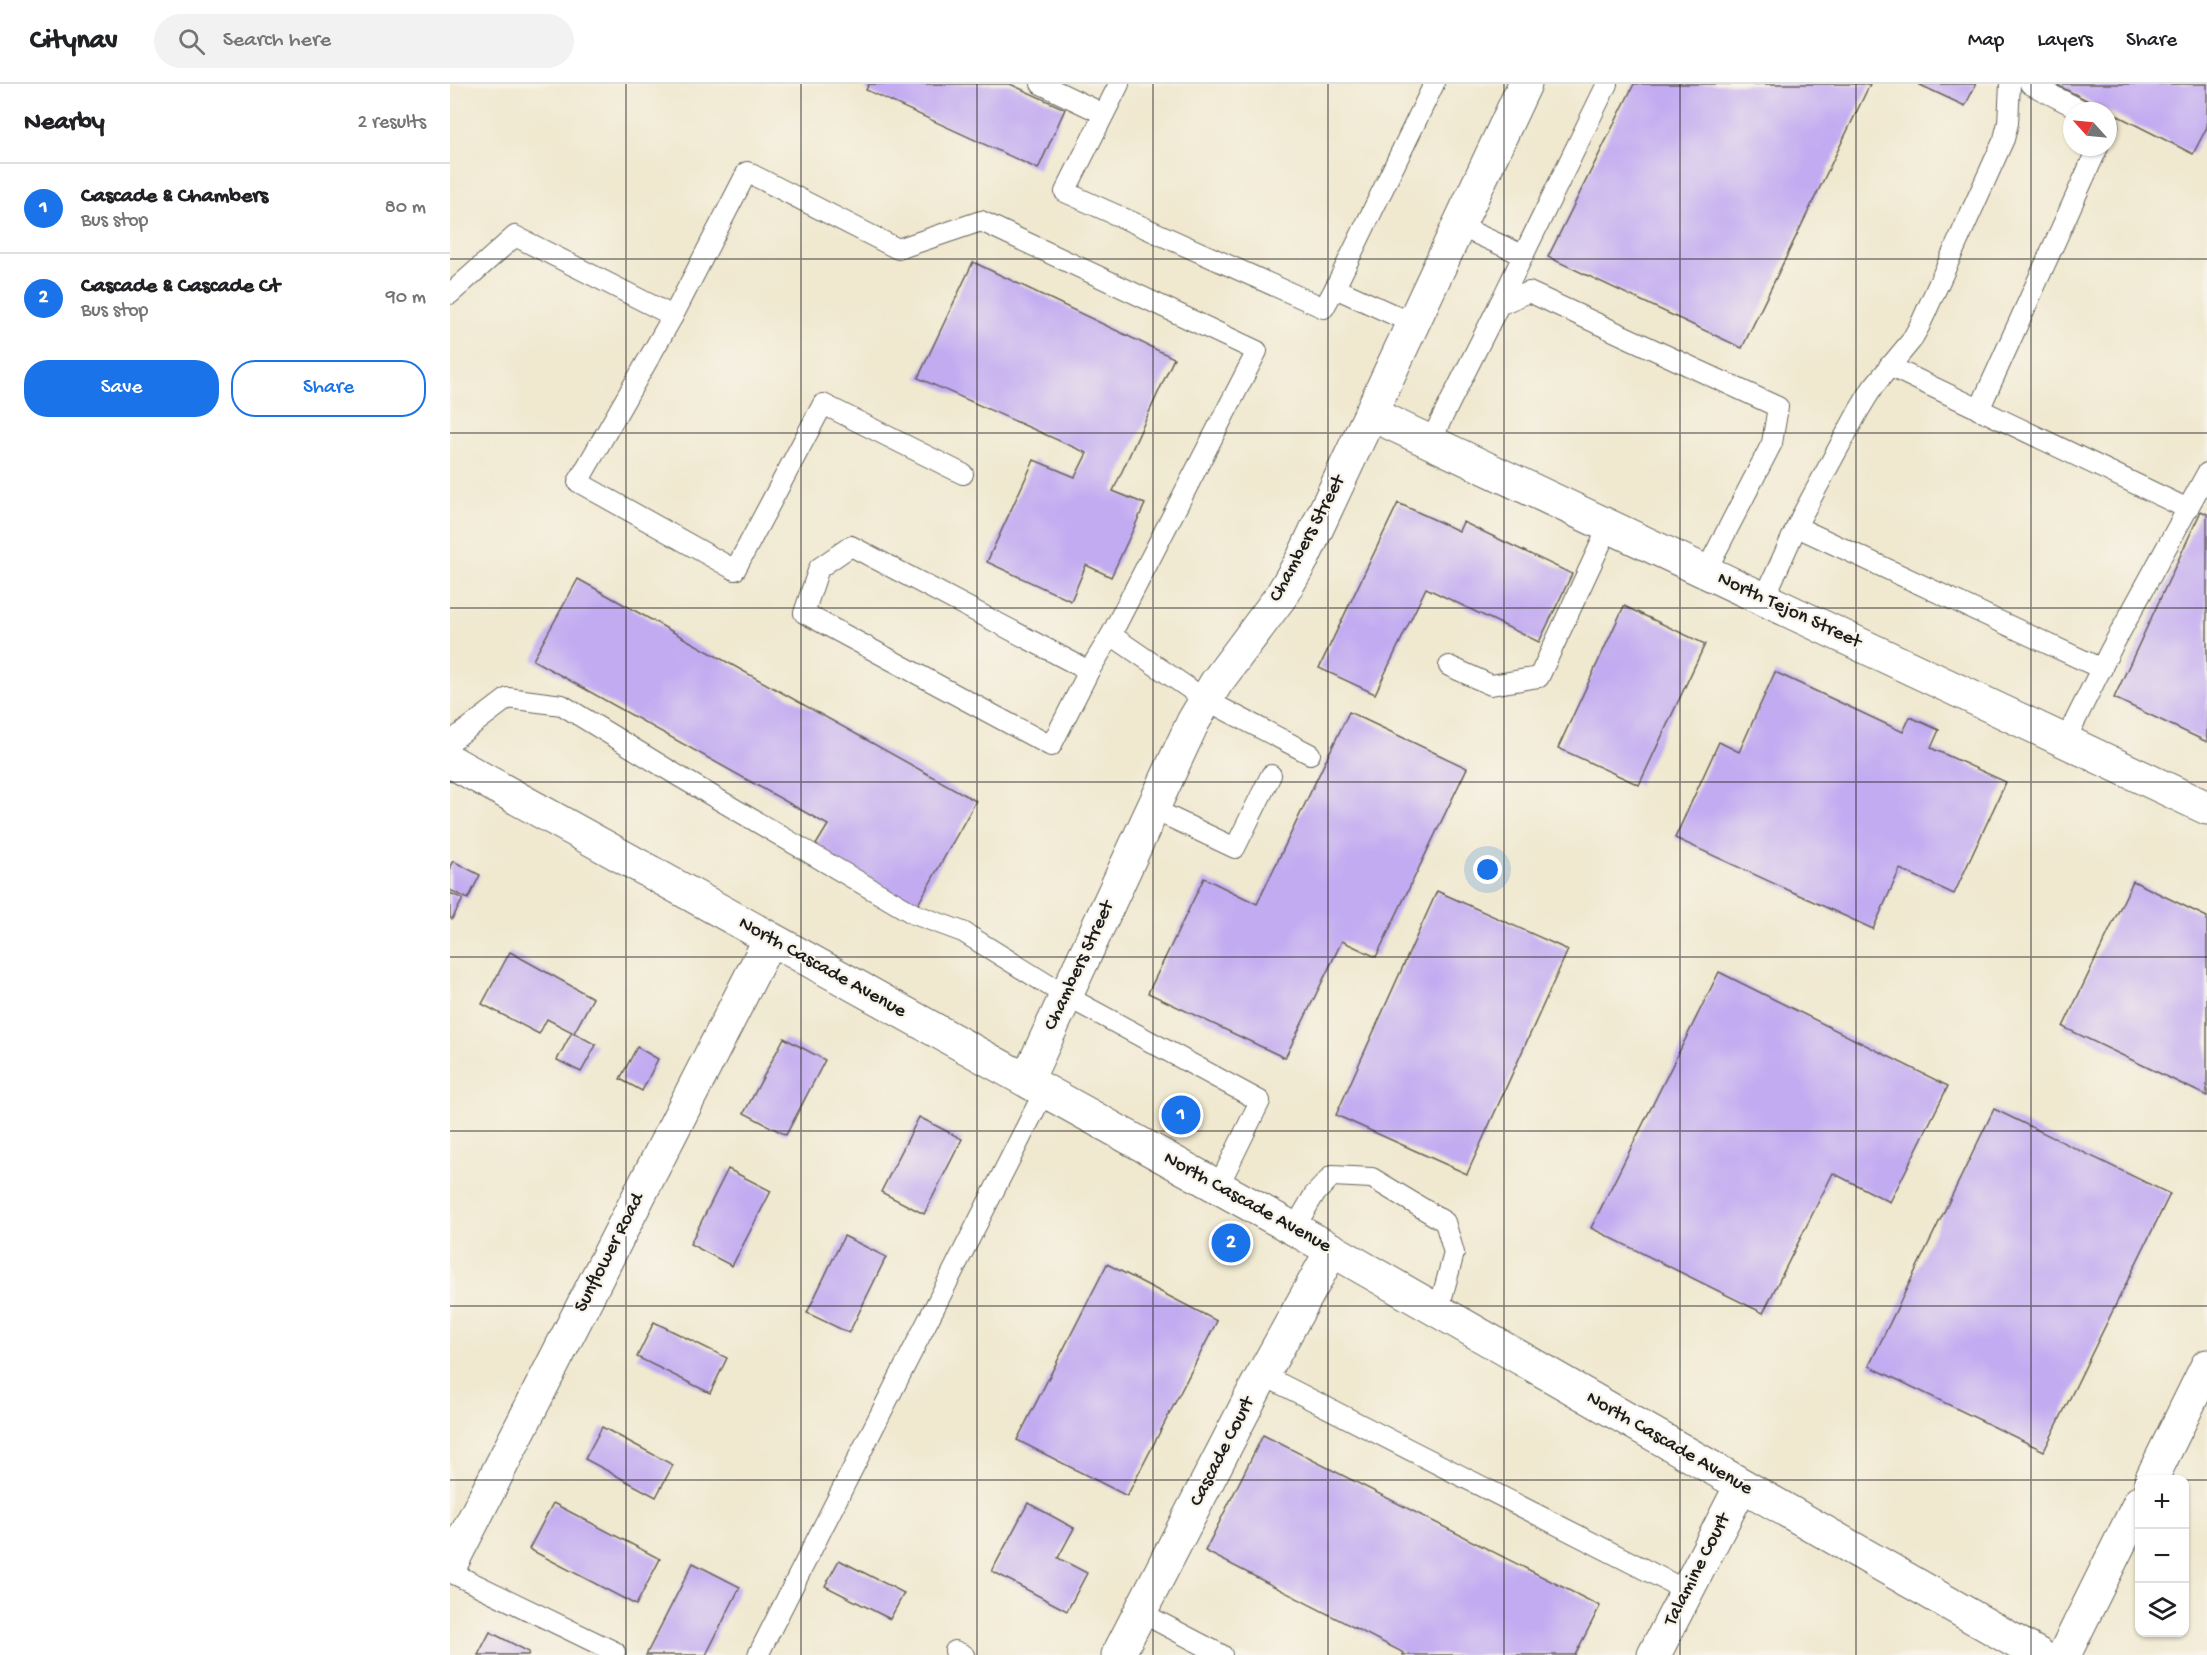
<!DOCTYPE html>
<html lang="en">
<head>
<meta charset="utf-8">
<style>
	:root { --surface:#fff; --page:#f2f2f2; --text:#202124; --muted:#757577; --line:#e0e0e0; --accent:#1a73e8 }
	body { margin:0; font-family:"Gochi Hand",sans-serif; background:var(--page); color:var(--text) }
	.controls { position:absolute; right:18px; bottom:18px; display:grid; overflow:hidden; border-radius:12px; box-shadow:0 2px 4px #0004 }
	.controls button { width:54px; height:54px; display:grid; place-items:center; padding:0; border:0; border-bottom:2px solid var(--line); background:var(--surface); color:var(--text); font:30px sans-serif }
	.compass { position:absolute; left:1613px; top:18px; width:54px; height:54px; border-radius:50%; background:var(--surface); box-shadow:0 2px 4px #0004; rotate:297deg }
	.you { position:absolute; left:1038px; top:786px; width:21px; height:21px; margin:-15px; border:4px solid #fff; border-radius:50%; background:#1a73e8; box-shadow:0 0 0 9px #1a73e833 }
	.badge { display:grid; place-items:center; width:39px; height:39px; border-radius:50%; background:var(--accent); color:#fff; font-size:20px; font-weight:700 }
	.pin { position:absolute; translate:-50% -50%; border:3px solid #fff; box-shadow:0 2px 6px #0006 }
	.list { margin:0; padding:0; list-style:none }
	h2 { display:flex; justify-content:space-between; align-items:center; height:78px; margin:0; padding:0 24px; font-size:26px }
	h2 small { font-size:20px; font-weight:400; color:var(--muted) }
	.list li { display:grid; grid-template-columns:39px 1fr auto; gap:18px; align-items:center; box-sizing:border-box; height:90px; padding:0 24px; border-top:2px solid var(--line) }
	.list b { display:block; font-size:22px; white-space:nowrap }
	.list p { margin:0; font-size:20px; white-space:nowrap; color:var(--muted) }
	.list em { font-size:20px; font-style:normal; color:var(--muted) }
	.actions { display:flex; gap:12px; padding:18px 24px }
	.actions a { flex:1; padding:14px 0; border:2px solid var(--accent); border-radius:24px; text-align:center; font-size:21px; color:var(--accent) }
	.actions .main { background:var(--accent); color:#fff }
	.icon { flex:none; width:33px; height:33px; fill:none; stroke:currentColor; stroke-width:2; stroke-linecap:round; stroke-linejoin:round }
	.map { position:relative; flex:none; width:1757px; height:1571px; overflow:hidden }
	header { display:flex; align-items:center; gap:36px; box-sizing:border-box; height:84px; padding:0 30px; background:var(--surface); border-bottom:2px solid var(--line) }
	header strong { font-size:28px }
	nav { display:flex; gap:33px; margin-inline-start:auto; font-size:21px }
	.search { width:420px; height:54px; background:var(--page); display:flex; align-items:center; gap:15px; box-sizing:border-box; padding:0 21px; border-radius:33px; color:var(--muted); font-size:22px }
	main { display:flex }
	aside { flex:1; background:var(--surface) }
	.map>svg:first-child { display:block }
	.building { fill:#c3abf1 }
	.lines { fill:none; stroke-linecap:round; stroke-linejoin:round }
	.service-casing { stroke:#66635b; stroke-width:22 }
	.minor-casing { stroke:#66635b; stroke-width:35 }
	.tertiary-casing { stroke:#66635b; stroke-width:35 }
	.service { stroke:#fff; stroke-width:20 }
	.minor { stroke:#fff; stroke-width:33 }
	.tertiary { stroke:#fff; stroke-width:33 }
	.grid { fill:none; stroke:#1c1c1c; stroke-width:1.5; stroke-opacity:0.55 }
	.labels { text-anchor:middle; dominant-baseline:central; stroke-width:4.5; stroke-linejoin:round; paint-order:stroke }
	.street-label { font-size:20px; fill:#1c1c1c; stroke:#f7f3e8 }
</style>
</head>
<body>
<header>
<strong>Citynav</strong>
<div class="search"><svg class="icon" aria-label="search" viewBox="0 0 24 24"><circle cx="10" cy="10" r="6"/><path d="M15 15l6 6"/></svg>Search here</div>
<nav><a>Map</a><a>Layers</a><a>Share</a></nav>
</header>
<main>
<aside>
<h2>Nearby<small>2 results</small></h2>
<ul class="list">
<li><span class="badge">1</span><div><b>Cascade &amp; Chambers</b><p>Bus stop</p></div><em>80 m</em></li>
<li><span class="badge">2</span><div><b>Cascade &amp; Cascade Ct</b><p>Bus stop</p></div><em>90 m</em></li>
</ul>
<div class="actions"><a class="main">Save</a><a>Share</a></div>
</aside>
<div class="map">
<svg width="1757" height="1571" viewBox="0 0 1757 1571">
	<rect width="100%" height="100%" fill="#f7f3e8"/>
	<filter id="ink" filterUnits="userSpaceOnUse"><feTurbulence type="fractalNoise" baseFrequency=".0167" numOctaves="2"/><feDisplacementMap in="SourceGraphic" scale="12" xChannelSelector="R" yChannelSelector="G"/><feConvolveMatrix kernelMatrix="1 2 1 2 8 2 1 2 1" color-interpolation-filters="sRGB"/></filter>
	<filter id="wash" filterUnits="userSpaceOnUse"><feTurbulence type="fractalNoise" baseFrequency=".008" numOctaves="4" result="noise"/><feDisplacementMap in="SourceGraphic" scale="24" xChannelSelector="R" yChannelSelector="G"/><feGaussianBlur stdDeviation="1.35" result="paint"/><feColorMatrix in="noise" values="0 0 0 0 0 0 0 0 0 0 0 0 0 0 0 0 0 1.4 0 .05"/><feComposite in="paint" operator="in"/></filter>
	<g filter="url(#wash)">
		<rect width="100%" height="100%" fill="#f0e8cf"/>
		<g id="blocks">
			<!-- building -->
			<g class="building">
				<polygon points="419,0 560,0 615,25 588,85 416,6"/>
				<polygon points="1184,0 1420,0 1292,264 1098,173"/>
				<polygon points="1468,0 1526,0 1515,22"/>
				<polygon points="1605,0 1757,0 1757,43 1743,70"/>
				<polygon points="523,178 724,274 663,407 695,420 661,493 636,481 621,517 537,478 584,376 625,393 637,369 468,294"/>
				<polygon points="948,419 1009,447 1013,438 1122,490 1089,558 976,504 925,610 869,584"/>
				<polygon points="1751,427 1757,430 1757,658 1664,614"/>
				<polygon points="128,495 526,717 467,822 364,764 378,741 83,576"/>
				<polygon points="1174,522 1255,560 1189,701 1108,664"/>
				<polygon points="1325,588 1453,648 1460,633 1489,646 1481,664 1556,698 1504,810 1450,785 1423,845 1225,754 1269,658 1289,668"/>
				<polygon points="899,628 1017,684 926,873 892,857 835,974 698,909 754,794 807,820"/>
				<polygon points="3,777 30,791 18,815 0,806 0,782"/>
				<polygon points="1683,797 1757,833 1757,1012 1613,943"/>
				<polygon points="987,807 1118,866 1017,1090 886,1031"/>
				<polygon points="0,809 13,815 2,835 0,834"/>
				<polygon points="60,868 143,914 124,949 146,961 131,988 107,976 122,948 97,935 89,950 32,920"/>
				<polygon points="1269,888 1498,1002 1440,1118 1383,1089 1313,1229 1141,1144"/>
				<polygon points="334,954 375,976 336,1051 294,1029"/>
				<polygon points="187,963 208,975 192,1007 170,995"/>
				<polygon points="1544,1025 1720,1110 1594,1367 1419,1282"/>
				<polygon points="469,1033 512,1055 474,1130 431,1108"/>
				<polygon points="278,1085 321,1107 282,1182 240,1160"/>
				<polygon points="394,1152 436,1173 399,1249 357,1229"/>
				<polygon points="657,1180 767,1237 677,1412 567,1356"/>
				<polygon points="204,1238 277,1274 260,1309 187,1273"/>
				<polygon points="152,1343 223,1381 206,1413 135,1375"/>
				<polygon points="813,1351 1150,1522 1125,1571 953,1571 954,1569 755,1467"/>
				<polygon points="103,1419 210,1475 186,1521 79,1465"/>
				<polygon points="578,1419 624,1444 608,1474 637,1489 617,1527 542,1487"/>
				<polygon points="389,1476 454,1509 440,1535 375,1502"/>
				<polygon points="243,1479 290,1503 256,1571 196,1571"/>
				<polygon points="40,1548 79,1568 78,1571 28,1571"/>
			</g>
		</g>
	</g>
	<g filter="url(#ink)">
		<use href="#blocks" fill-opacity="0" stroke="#66635b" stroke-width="1.5"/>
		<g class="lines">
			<defs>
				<g id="service">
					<polyline points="591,0 654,30"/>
					<polyline points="669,0 615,108 874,224 885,204 964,240"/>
					<polyline points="1580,0 1633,27"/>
					<polyline points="1658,40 1658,42"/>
					<polyline points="1009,142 1073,171"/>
					<polyline points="885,204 984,0"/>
					<polyline points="0,210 65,152 223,232"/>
					<polyline points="1049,221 1157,0"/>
					<polyline points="1439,282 1738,425"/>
					<polyline points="1529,326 1648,63"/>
					<polyline points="980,358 1049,221 1079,208 1328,323 1322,359 1256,487"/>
					<polyline points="513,390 373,320 285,486 128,398 223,232 297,88 448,165 531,137 807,267 661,551 756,616 860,670"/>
					<polyline points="1347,443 1652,585"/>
					<polyline points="1314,515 1351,433 1409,326 1423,303 1461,257 1470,241 1554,55 1558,39 1560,0"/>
					<polyline points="999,582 1041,601 1089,593 1159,442"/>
					<polyline points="639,587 601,662 354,529 369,484 401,462 639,587 661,551"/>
					<polyline points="1615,657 1661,565 1757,389"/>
					<polyline points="0,658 58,614 112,621 230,693 464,830 513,848 616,912 810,1017 768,1103"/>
					<polyline points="703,725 785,764 821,691"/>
					<polyline points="844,1145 864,1111 882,1092 922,1094 995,1138 1004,1169 988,1228"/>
					<polyline points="813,1291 1237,1507"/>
					<polyline points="0,1488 165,1568"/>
					<polyline points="690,1528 772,1571"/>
					<polyline points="505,1567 514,1571"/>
					<polyline points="308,1571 595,1006"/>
				</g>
				<g id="minor">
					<polyline points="921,330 1757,724"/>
					<polyline points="577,996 743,638 766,599 831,512 853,474 1075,0"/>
					<polyline points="1701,1396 1757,1282"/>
					<polyline points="0,1482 320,855"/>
					<polyline points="668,1571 806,1303 882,1166"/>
					<polyline points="1204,1571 1291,1402"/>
					<polyline points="1614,1571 1690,1418"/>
				</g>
				<polyline id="tertiary" points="0,677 882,1166 1589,1571"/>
			</defs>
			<!-- service casing -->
			<use href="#service" class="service-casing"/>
			<!-- minor casing -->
			<use href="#minor" class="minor-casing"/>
			<!-- tertiary casing -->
			<use href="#tertiary" class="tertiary-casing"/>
			<!-- service -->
			<use href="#service" class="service"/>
			<!-- minor -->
			<use href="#minor" class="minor"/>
			<!-- tertiary -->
			<use href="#tertiary" class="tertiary"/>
		</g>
	</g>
	<!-- grid -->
	<path class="grid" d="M176 0V1571M351 0V1571M527 0V1571M703 0V1571M878 0V1571M1054 0V1571M1230 0V1571M1406 0V1571M1581 0V1571M0 175H1757M0 349H1757M0 524H1757M0 698H1757M0 873H1757M0 1047H1757M0 1222H1757M0 1396H1690M1734 1396H1757"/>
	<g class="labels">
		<!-- street labels -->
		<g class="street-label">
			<text transform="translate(858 455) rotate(-62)">Chambers Street</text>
			<text transform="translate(1339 527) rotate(25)">North Tejon Street</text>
			<text transform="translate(630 882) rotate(-65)">Chambers Street</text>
			<text transform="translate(372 884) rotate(29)">North Cascade Avenue</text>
			<text transform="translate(797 1119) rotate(29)">North Cascade Avenue</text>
			<text transform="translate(160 1169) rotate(-63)">Sunflower Road</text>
			<text transform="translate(1219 1360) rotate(30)">North Cascade Avenue</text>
			<text transform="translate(773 1368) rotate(-63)">Cascade Court</text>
			<text transform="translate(1248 1486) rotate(-63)">Talamine Court</text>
		</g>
	</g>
</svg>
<div class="controls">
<button>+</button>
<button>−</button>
<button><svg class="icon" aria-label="layers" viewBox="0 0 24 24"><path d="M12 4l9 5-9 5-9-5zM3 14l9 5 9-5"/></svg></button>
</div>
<svg class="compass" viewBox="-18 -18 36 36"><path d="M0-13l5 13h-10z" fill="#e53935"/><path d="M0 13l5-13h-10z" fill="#757577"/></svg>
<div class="you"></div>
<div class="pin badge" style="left:731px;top:1031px">1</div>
<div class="pin badge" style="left:781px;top:1159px">2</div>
</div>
</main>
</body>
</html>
